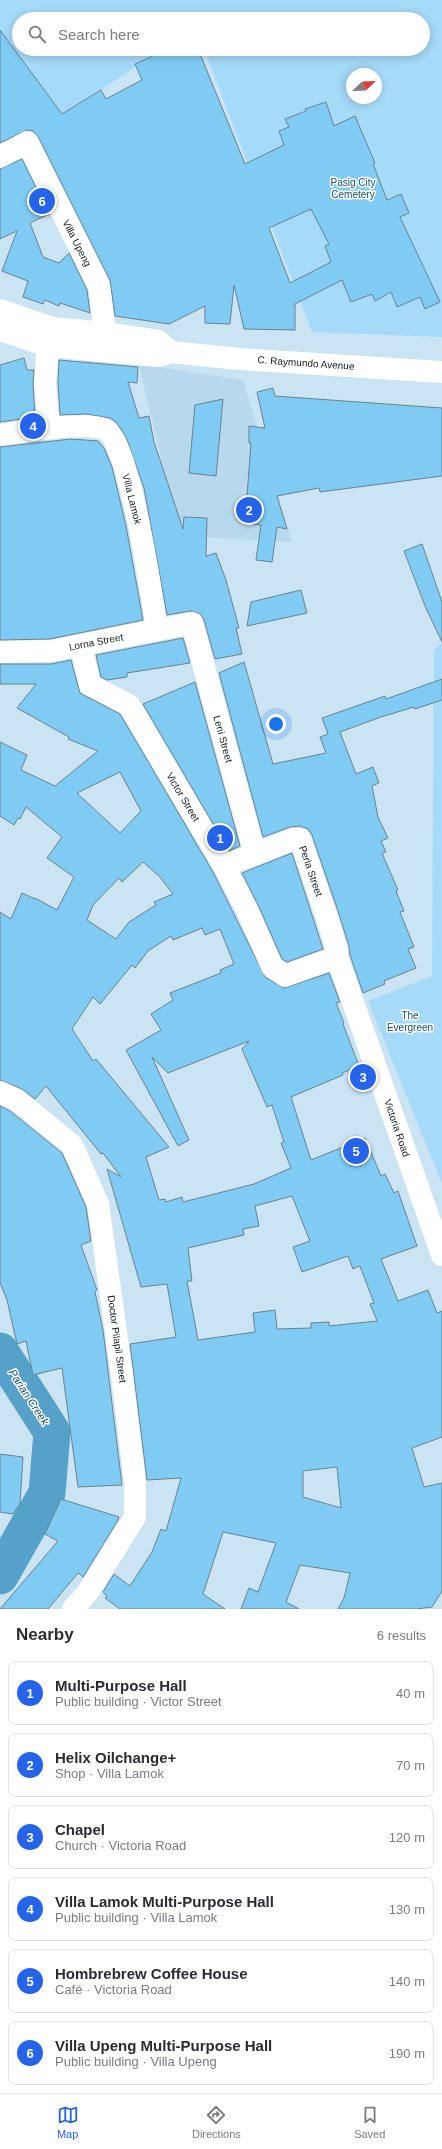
<!DOCTYPE html>
<html lang="en">
<head>
<meta charset="utf-8">
<style>
	:root { --surface:#fff; --page:#f2f2f3; --text:#2b2b33; --muted:#7c7c81; --line:#e1e1e2; --accent:#2563eb }
	body { margin:0; font-family:Helvetica,sans-serif; background:var(--page); color:var(--text) }
	.compass { position:absolute; left:346px; top:68px; width:36px; height:36px; border-radius:50%; background:var(--surface); box-shadow:0 2px 10px #0003; rotate:67deg }
	.you { position:absolute; left:276px; top:724px; width:14px; height:14px; margin:-10px; border:3px solid #fff; border-radius:50%; background:#1a73e8; box-shadow:0 0 0 6px #1a73e833 }
	.badge { display:grid; place-items:center; width:26px; height:26px; border-radius:50%; background:var(--accent); color:#fff; font-size:13px; font-weight:700 }
	.pin { position:absolute; translate:-50% -50%; border:2px solid #fff; box-shadow:0 1px 4px #0006 }
	.list { margin:0; padding:0; list-style:none }
	h2 { display:flex; justify-content:space-between; align-items:center; height:52px; margin:0; padding:0 16px; font-size:17px }
	h2 small { font-size:13px; font-weight:400; color:var(--muted) }
	.list li { display:grid; grid-template-columns:26px 1fr auto; gap:12px; align-items:center; box-sizing:border-box; height:64px; margin:0 8px 8px; padding:0 8px; border:1px solid var(--line); border-radius:8px }
	.list b { display:block; font-size:15px; white-space:nowrap }
	.list p { margin:0; font-size:13px; white-space:nowrap; color:var(--muted) }
	.list em { font-size:13px; font-style:normal; color:var(--muted) }
	.icon { flex:none; width:22px; height:22px; fill:none; stroke:currentColor; stroke-width:2; stroke-linecap:round; stroke-linejoin:round }
	.map { position:relative; flex:none; width:442px; height:1609px; overflow:hidden }
	.search { position:absolute; background:var(--surface); box-shadow:0 2px 10px #0003; left:12px; right:12px; top:12px; height:44px; display:flex; align-items:center; gap:10px; box-sizing:border-box; padding:0 14px; border-radius:22px; color:var(--muted); font-size:15px }
	.sheet { height:484px; background:var(--surface) }
	nav { display:flex; justify-content:space-around; align-items:center; box-sizing:border-box; height:56px; border-top:1px solid var(--line); background:var(--surface); font-size:11px; color:var(--muted) }
	nav a { display:grid; justify-items:center; gap:2px }
	nav .on { color:var(--accent) }
	.map>svg:first-child { display:block }
	.built { fill:#b8d9ed }
	.green { fill:#a5daf8; fill-rule:evenodd }
	.lines { fill:none; stroke-linecap:round; stroke-linejoin:round }
	.river { stroke:#56a1c9; stroke-width:37 }
	.building { fill:#7fcbf4; stroke:#6a828f; fill-rule:evenodd }
	.minor { stroke:#fff; stroke-width:22 }
	.tertiary { stroke:#fff; stroke-width:22 }
	.secondary { stroke:#fff; stroke-width:22 }
	.labels { text-anchor:middle; dominant-baseline:central; stroke-width:3; stroke-linejoin:round; paint-order:stroke }
	.park-label { font-size:10px; fill:#15506c; stroke:#fff }
	.street-label { font-size:10px; fill:#121b21; stroke:#fff }
	.water-label { font-size:11px; font-style:italic; fill:#124f6b; stroke:#fff }
</style>
</head>
<body>
<div class="map">
<svg width="442" height="1609" viewBox="0 0 442 1609">
	<rect width="100%" height="100%" fill="#cbe4f4"/>
	<!-- built -->
	<polygon class="built" points="139,364 243,380 292,542 179,536"/>
	<!-- green -->
	<g class="green">
		<path d="M0 0H442V337L312 332 204 49H423V19H19V49H162L29 138 0 103ZM352 74H376V98H352Z"/>
		<polygon points="442,643 442,1181 441,1181 368,1001 432,976 434,650"/>
	</g>
	<g class="lines">
		<!-- river -->
		<polyline class="river" points="0,1351 52,1432 47,1493 0,1576"/>
	</g>
	<!-- building -->
	<g class="building">
		<path d="M0 30 62 114 101 90 106 99 142 80 135 64 151 57 150 54 162 49H198L245 164 284 145 279 131 289 127 285 119 306 111 305 109 326 102 334 126 355 116 375 163 373 164 387 200 401 194 409 213 400 217 440 302 425 309 420 297 397 307 391 292 375 301 372 294 351 302 342 280 295 304V330L244 329 234 285 230 324 205 323V306L169 324 115 316 110 280 38 136 33 131 27 130 0 143ZM311 209 329 244 325 246 331 262 290 283 269 228Z"/>
		<polygon points="22,159 49,214 30,223 43,257 59,263 69,253 87,290 90,313 60,303 59,306 45,300 43,304 23,297 28,281 2,271 17,231 0,239 0,169"/>
		<polygon points="24,358 27,370 34,370 33,384 35,417 0,422 0,365"/>
		<polygon points="59,360 138,367 137,383 128,382 139,418 149,416 154,442 183,529 184,517 207,518 206,556 216,553 226,580 239,628 236,628 242,654 215,659 204,620 201,614 190,611 167,615 144,488 126,437 116,422 110,418 86,414 60,415 58,383"/>
		<polygon points="273,388 275,396 442,408 442,476 320,492 319,488 277,496 287,529 277,527 272,562 256,560 261,525 245,523 251,443 249,443 249,426 265,428 257,392"/>
		<polygon points="223,399 216,476 189,473 195,405"/>
		<polygon points="71,439 98,441 104,448 112,467 126,526 143,620 50,639 0,640 0,447"/>
		<polygon points="422,544 442,602 442,642 425,606 404,551"/>
		<polygon points="301,590 307,613 247,626 251,602"/>
		<polygon points="183,638 190,663 127,673 127,677 107,680 101,677 96,655"/>
		<path d="M71 660 80 693 120 714 213 872 265 977 284 988 329 973 340 1002 336 1003 344 1023 343 1024 359 1066 342 1073 343 1075 291 1097 311 1160 365 1138 381 1176 385 1174 394 1193 398 1191 417 1246 381 1259 398 1301 428 1290 437 1313 442 1311V1437L412 1448 424 1487 442 1483V1591L432 1607 416 1609H338L344 1598 350 1573 300 1565 286 1602 299 1609H241L249 1588 258 1592 276 1543 223 1532 203 1594 225 1609H120L105 1598 107 1596 103 1592 114 1574 130 1586 152 1552 161 1529 166 1531 181 1478 147 1480 130 1344 176 1337 167 1284 141 1287 107 1169 121 1177 103 1153 101 1154 46 1086 35 1099 22 1089 0 1080V912L11 919 22 893 35 899V898L57 910 74 877 47 858 62 837 26 807 20 819 18 818 14 825 0 816V742L27 755 21 770 55 786 98 751 68 739 69 737 17 708 36 684H0V664H51ZM120 772 141 811 120 833 77 793ZM143 862 160 877 173 894 154 902 156 905 129 922 116 939 87 920 93 905 119 878 122 882ZM202 928 205 935 220 929 234 964 220 970 221 973 170 993 173 1000 151 1014 161 1030 126 1050 178 1146 189 1140 152 1057 168 1073 249 1041 242 1049 267 1107 272 1105 284 1142 281 1143 291 1168 254 1184 183 1202 182 1197 166 1202 165 1199 159 1200 146 1157 169 1147 96 1059 93 1061 72 1029 93 997 100 1004 132 965 135 968 148 951 171 936 173 940ZM292 1196 310 1241 293 1247 302 1272 348 1256 353 1269 360 1266 374 1303 370 1304 377 1321 329 1326V1322L311 1323V1328L277 1329 275 1310 253 1313 255 1332 198 1340 187 1281H192L188 1248 244 1235 243 1229 259 1226 255 1206ZM337 1467 341 1508 303 1497V1471Z"/>
		<polygon points="244,662 273,764 326,753 320,737 328,734 322,718 385,696 386,699 442,679 442,700 415,709 414,707 381,717 340,732 356,774 373,767 379,783 372,786 378,817 388,838 381,841 386,852 382,853 398,890 396,891 404,911 400,912 414,947 408,949 416,968 384,981 385,984 363,993 350,955 349,946 338,911 312,835 308,829 300,826 290,827 263,837 219,673"/>
		<polygon points="195,682 240,846 229,851 143,704"/>
		<polygon points="292,853 323,949 287,962 282,959 259,907 242,873"/>
		<polygon points="0,1106 10,1111 62,1153 86,1207 91,1241 81,1245 97,1290 95,1292 103,1330 122,1485 78,1487 62,1368 33,1375 26,1341 17,1344 7,1300 0,1283"/>
		<polygon points="0,1454 23,1457 20,1504 13,1514 0,1512"/>
		<polygon points="61,1499 119,1517 118,1520 83,1577 78,1573 48,1609 0,1609 58,1541 45,1534"/>
	</g>
	<g class="lines">
		<!-- minor -->
		<g class="minor">
			<polyline points="0,157 27,142 99,286 105,333"/>
			<polyline points="48,346 45,383 49,428"/>
			<path d="M0 435C21 432 89 420 106 430 130 445 152 597 157 630"/>
			<polyline points="81,646 90,685 129,705 224,866 248,912 272,967 285,976 337,957"/>
			<polyline points="0,652 51,651 192,623 255,854"/>
			<polyline points="224,866 294,839 300,839 326,915 337,950 337,957 442,1255"/>
		</g>
		<!-- tertiary -->
		<polyline class="tertiary" points="0,1092 17,1100 72,1145 98,1204 122,1375 135,1482 135,1517 88,1592 73,1609"/>
		<!-- secondary -->
		<g class="secondary">
			<polyline points="0,310 52,328 105,333 158,341 171,352"/>
			<polyline points="0,330 48,346 158,356 171,352 239,359 442,372"/>
		</g>
	</g>
	<g class="labels">
		<!-- park labels -->
		<g class="park-label">
			<text x="353" y="182">Pasig City<tspan x="353" dy="12">Cemetery</tspan></text>
			<text x="410" y="1015">The<tspan x="410" dy="12">Evergreen</tspan></text>
		</g>
		<!-- street labels -->
		<g class="street-label">
			<text transform="translate(77 243) rotate(63)">Villa Upeng</text>
			<text transform="translate(306 363) rotate(4)">C. Raymundo Avenue</text>
			<text transform="translate(132 499) rotate(76)">Villa Lamok</text>
			<text transform="translate(96 642) rotate(-11)">Lorna Street</text>
			<text transform="translate(223 739) rotate(75)">Leni Street</text>
			<text transform="translate(183 797) rotate(59)">Victor Street</text>
			<text transform="translate(311 871) rotate(71)">Perla Street</text>
			<text transform="translate(397 1128) rotate(71)">Victoria Road</text>
			<text transform="translate(117 1339) rotate(82)">Doctor Pilapil Street</text>
		</g>
		<!-- water labels -->
		<g class="water-label">
			<text transform="translate(29 1397) rotate(57)">Parian Creek</text>
		</g>
	</g>
</svg>
<svg class="compass" viewBox="-18 -18 36 36"><path d="M0-13l5 13h-10z" fill="#e53935"/><path d="M0 13l5-13h-10z" fill="#7c7c81"/></svg>
<div class="you"></div>
<div class="pin badge" style="left:220px;top:838px">1</div>
<div class="pin badge" style="left:249px;top:510px">2</div>
<div class="pin badge" style="left:363px;top:1077px">3</div>
<div class="pin badge" style="left:33px;top:426px">4</div>
<div class="pin badge" style="left:356px;top:1151px">5</div>
<div class="pin badge" style="left:42px;top:201px">6</div>
<div class="search"><svg class="icon" aria-label="search" viewBox="0 0 24 24"><circle cx="10" cy="10" r="6"/><path d="M15 15l6 6"/></svg>Search here</div>
</div>
<section class="sheet">
<h2>Nearby<small>6 results</small></h2>
<ul class="list">
<li><span class="badge">1</span><div><b>Multi-Purpose Hall</b><p>Public building · Victor Street</p></div><em>40 m</em></li>
<li><span class="badge">2</span><div><b>Helix Oilchange+</b><p>Shop · Villa Lamok</p></div><em>70 m</em></li>
<li><span class="badge">3</span><div><b>Chapel</b><p>Church · Victoria Road</p></div><em>120 m</em></li>
<li><span class="badge">4</span><div><b>Villa Lamok Multi-Purpose Hall</b><p>Public building · Villa Lamok</p></div><em>130 m</em></li>
<li><span class="badge">5</span><div><b>Hombrebrew Coffee House</b><p>Café · Victoria Road</p></div><em>140 m</em></li>
<li><span class="badge">6</span><div><b>Villa Upeng Multi-Purpose Hall</b><p>Public building · Villa Upeng</p></div><em>190 m</em></li>
</ul>
</section>
<nav>
<a class="on"><svg class="icon" aria-label="map" viewBox="0 0 24 24"><path d="M3 6l6-2 6 2 6-2v14l-6 2-6-2-6 2zM9 4v14M15 6v14"/></svg>Map</a>
<a><svg class="icon" aria-label="directions" viewBox="0 0 24 24"><path d="M12 3l9 9-9 9-9-9zM9 14v-3h6M13 9l2 2-2 2"/></svg>Directions</a>
<a><svg class="icon" aria-label="saved" viewBox="0 0 24 24"><path d="M7 4h10v16l-5-4-5 4z"/></svg>Saved</a>
</nav>
</body>
</html>
